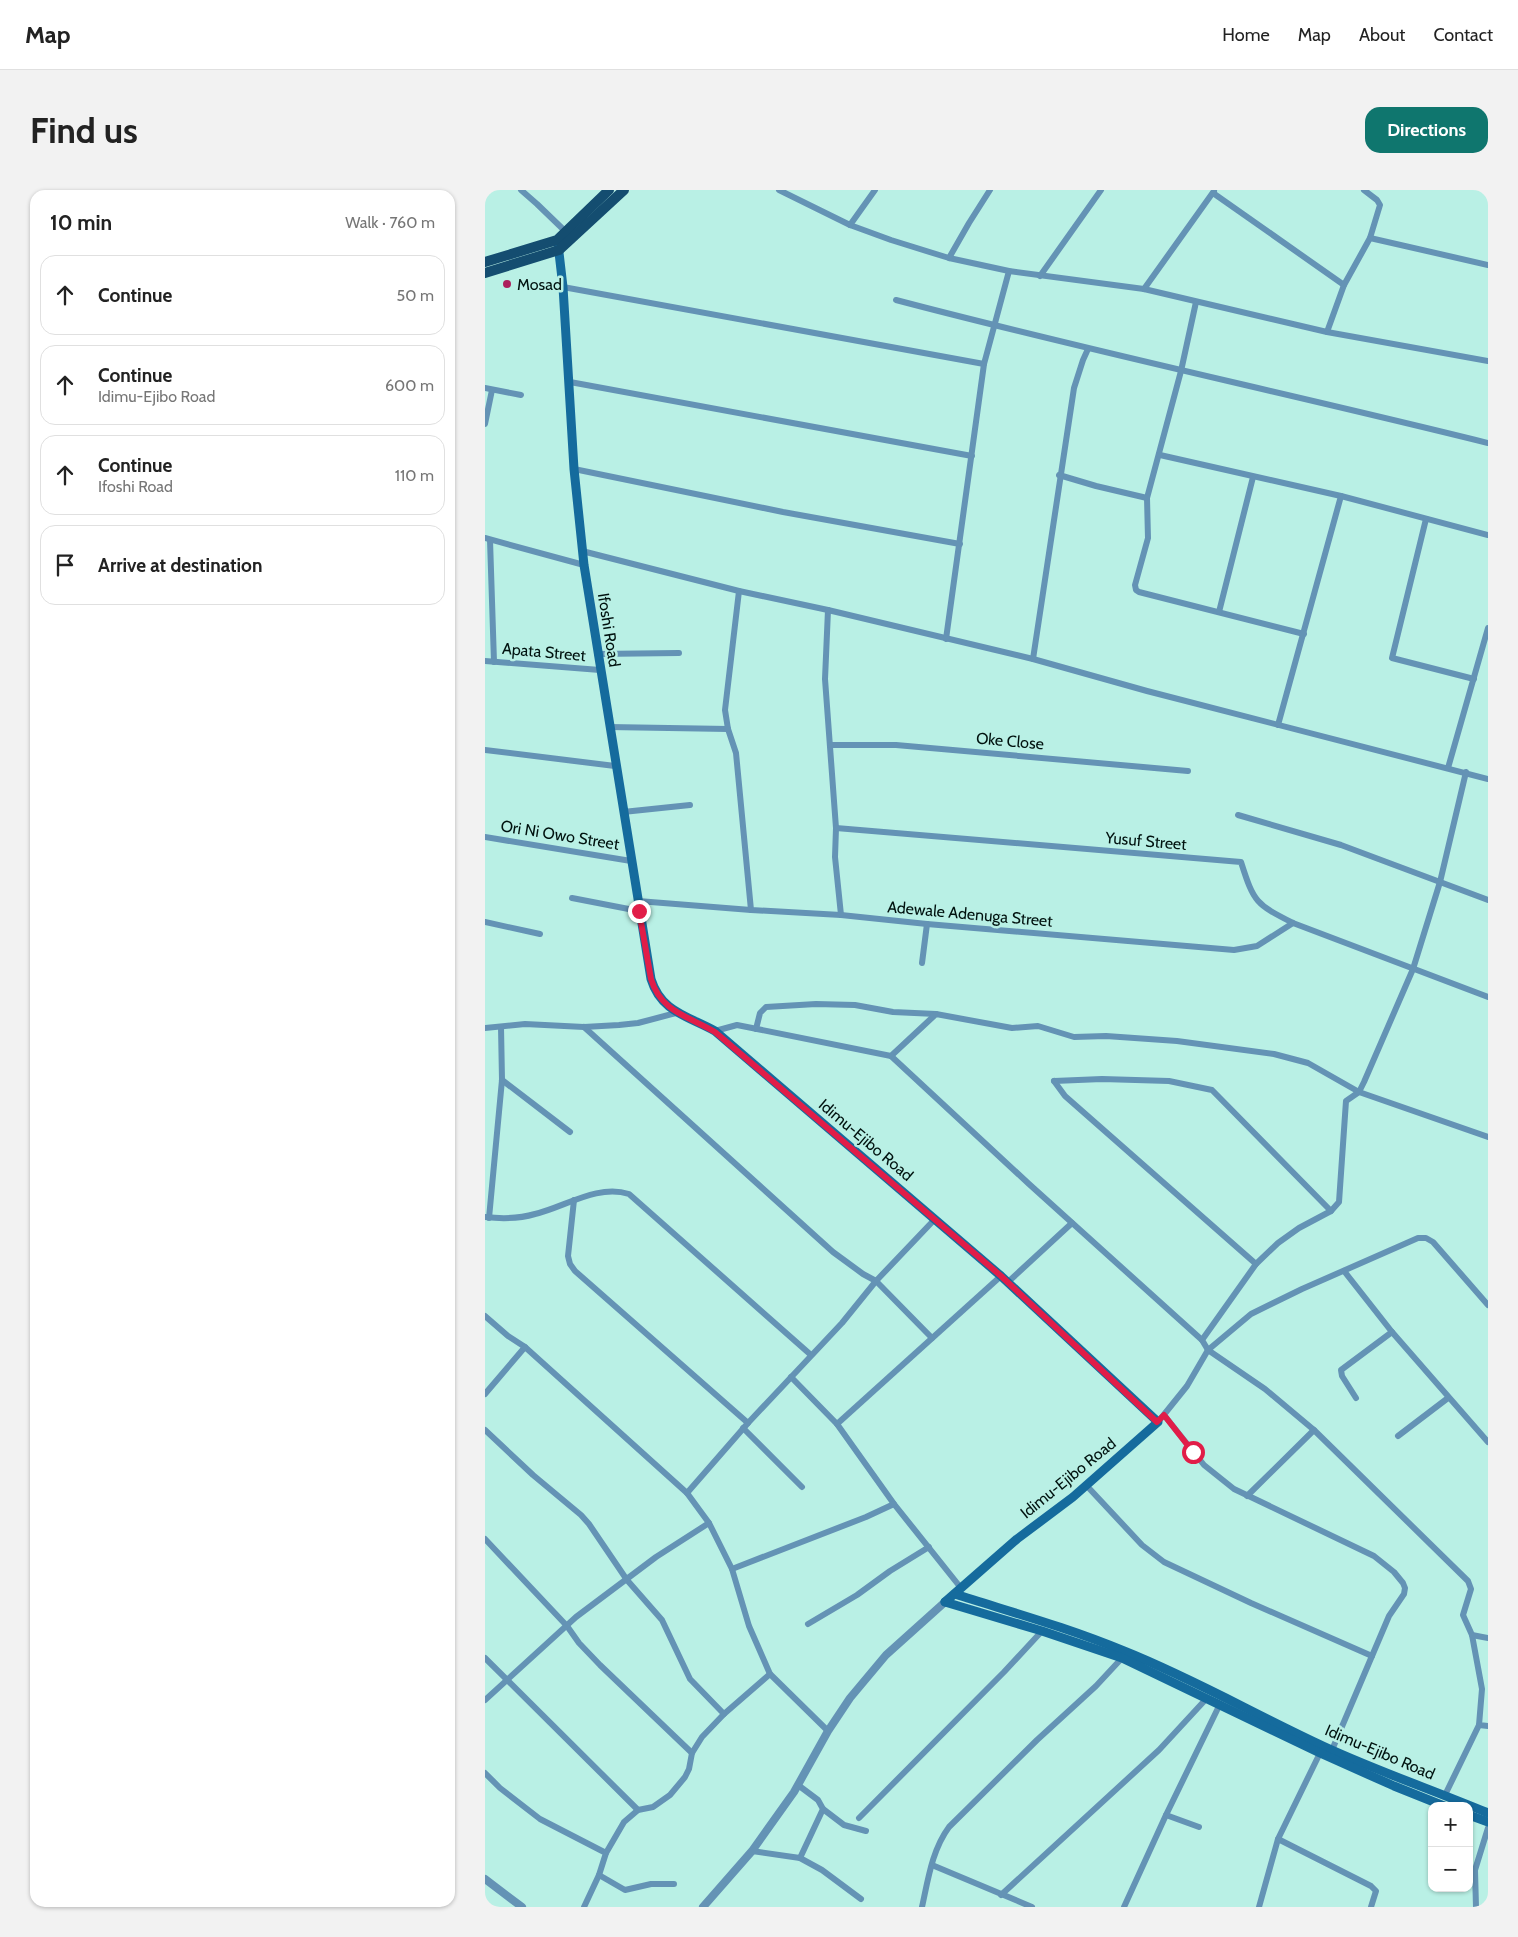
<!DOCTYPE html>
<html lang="en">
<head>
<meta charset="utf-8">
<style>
	:root { --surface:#fff; --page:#f2f2f2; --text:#222; --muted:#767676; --line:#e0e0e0; --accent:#0f766e }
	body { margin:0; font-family:Cabin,sans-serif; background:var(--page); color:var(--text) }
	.controls { position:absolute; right:15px; bottom:15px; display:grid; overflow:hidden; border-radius:10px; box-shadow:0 1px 4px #0004 }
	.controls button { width:45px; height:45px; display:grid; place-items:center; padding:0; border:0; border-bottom:1px solid var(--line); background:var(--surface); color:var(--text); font:25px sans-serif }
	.stop { position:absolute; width:15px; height:15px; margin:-11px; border:4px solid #e11d48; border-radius:50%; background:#fff }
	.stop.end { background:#e11d48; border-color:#fff; box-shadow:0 1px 5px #0008 }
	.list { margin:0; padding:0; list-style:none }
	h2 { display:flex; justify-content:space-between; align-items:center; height:65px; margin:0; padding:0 20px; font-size:21px }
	h2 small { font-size:16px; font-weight:400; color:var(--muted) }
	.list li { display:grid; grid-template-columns:32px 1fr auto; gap:15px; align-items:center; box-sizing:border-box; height:80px; margin:0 10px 10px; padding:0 10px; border:1px solid var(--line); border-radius:15px }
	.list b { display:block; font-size:19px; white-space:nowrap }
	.list p { margin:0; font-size:16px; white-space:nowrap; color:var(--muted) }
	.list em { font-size:16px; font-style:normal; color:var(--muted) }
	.icon { flex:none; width:28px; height:28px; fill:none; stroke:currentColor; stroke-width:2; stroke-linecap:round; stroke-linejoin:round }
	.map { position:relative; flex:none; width:1003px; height:1717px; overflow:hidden; border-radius:15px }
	header { display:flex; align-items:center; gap:30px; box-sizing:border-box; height:70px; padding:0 25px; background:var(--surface); border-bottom:1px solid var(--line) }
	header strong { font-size:24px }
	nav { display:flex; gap:28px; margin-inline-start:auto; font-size:18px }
	.intro { display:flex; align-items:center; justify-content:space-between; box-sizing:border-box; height:120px; padding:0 30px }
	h1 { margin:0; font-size:35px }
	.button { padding:12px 22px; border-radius:15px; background:var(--accent); color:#fff; font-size:18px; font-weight:700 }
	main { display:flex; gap:30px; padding:0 30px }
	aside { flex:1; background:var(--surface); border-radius:15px; box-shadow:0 1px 4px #0004 }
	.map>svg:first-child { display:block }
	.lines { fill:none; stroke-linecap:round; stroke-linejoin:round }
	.minor { stroke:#6493b5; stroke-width:6 }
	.tertiary { stroke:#6493b5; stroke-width:8 }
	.secondary { stroke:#156b9d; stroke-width:9 }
	.primary { stroke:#144d70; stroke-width:10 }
	.route { stroke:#e11d48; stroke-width:6 }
	.poi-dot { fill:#ac1f5c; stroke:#b9f0e5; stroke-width:2 }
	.labels { text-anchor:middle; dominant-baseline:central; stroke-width:5; stroke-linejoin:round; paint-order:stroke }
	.poi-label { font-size:16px; fill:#00120f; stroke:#b9f0e5; text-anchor:start }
	.street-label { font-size:16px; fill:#00120f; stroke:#b9f0e5 }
</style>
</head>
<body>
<header>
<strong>Map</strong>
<nav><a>Home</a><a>Map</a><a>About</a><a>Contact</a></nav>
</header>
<div class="intro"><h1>Find us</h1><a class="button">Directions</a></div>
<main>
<aside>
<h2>10 min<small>Walk · 760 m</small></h2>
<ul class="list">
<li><svg class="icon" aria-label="ahead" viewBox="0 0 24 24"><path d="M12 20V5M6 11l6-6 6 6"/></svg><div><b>Continue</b></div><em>50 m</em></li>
<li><svg class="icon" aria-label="ahead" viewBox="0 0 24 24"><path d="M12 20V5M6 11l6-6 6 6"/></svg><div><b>Continue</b><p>Idimu-Ejibo Road</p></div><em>600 m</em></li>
<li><svg class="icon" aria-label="ahead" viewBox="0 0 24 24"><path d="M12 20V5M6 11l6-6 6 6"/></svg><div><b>Continue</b><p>Ifoshi Road</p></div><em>110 m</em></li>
<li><svg class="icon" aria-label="arrive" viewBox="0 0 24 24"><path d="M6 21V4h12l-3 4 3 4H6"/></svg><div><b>Arrive at destination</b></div></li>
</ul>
</aside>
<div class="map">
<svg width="1003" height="1717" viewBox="0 0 1003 1717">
	<rect width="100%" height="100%" fill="#b9f0e5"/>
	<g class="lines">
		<!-- minor -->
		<g class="minor">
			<polyline points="36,0 52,14 81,42"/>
			<polyline points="294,0 365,35 406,50 464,68 524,81 659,99 842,142 1003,171"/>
			<polyline points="728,3 859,95"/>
			<polyline points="365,35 390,0"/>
			<polyline points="885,48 1003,75"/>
			<polyline points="464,68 484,33 505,0"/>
			<polyline points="555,86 616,0"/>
			<polyline points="78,97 499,174"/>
			<polyline points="659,99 729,1"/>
			<path d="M411 110C608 162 806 204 1003 253"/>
			<polyline points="711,112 696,181 662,308 663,348 650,395 651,400 654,402 819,444"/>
			<polyline points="842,142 859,95 885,48 895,15 892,10 879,0"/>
			<polyline points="85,192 487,266"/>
			<polyline points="0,198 36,205"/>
			<polyline points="0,234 7,200"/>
			<polyline points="675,265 856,306 1003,345"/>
			<polyline points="89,279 298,322 475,354"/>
			<polyline points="574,285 611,296 662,308"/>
			<polyline points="941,329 907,468 989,489"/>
			<polyline points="0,348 99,375"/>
			<polyline points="5,350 9,472"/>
			<polyline points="97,361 254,401 343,420 548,469 662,501 1003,589"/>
			<polyline points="254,401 240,520 243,539 251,563 266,720"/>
			<polyline points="343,420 340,489 351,638 350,667 356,725"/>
			<polyline points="734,422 768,287"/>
			<polyline points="461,449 499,174 524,81"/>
			<polyline points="112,464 194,463"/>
			<polyline points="548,469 589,198 598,170 603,159"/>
			<polyline points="0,471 115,480"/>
			<polyline points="793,535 856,306"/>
			<polyline points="124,537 243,539"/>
			<polyline points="345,555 411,555 703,581"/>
			<polyline points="0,560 130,576"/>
			<polyline points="963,578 1003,438"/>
			<polyline points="981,582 955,692 928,779 879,892 874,902 861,911 854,1012 846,1021 814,1038 793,1053 771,1074 717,1150 723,1160 780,1199 829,1240 983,1391 986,1399 978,1425 987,1445 997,1499 994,1535 1003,1536"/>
			<polyline points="138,622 205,615"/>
			<polyline points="753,625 856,655 1003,710"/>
			<path d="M351 638 756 672C769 713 771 714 808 733L1003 807"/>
			<polyline points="0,647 146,671"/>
			<polyline points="87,708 154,721"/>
			<polyline points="153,711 266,720 356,725 442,734 749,760 772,756 808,733"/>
			<polyline points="0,732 55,744"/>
			<polyline points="437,773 442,734"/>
			<polyline points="99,837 348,1062 378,1084 391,1091 447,1148"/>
			<polyline points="0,838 40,834 99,837 134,835 153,833 191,823"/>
			<polyline points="271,839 275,823 281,817 331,814 370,815 408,822 451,824"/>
			<polyline points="230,841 252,835 406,866 451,824 527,838 553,836 589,847 621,846 692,851 789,864 823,873 874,902 1003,947"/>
			<polyline points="406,866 544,994 717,1150"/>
			<polyline points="17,890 85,942"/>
			<polyline points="569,891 617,889 684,891 727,900 846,1021"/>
			<polyline points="569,891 580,906 771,1074"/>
			<polyline points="89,1010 83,1066 85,1074 90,1081 263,1233"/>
			<path d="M0 1027C17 1029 33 1029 50 1024 80 1017 112 994 144 1004L326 1165"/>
			<polyline points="4,1028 17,890 16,837"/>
			<polyline points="859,1081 907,1142 1003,1252"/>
			<polyline points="522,1093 587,1033"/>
			<polyline points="0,1126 23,1146 40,1157 202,1303"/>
			<polyline points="306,1187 352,1234 409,1314 476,1398"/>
			<polyline points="0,1204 40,1157"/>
			<polyline points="871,1208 857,1186 856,1180 907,1142"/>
			<polyline points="679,1225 719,1275 749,1299 889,1366 909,1382 918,1393 920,1398 919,1404 904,1426 847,1560"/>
			<polyline points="673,1232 702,1196 723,1160 766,1124 817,1099 933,1048 941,1048 948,1052 1003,1115"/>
			<polyline points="352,1234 516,1086"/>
			<polyline points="258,1238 317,1297"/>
			<polyline points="0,1240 48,1285 96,1325 104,1334 142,1390 177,1430 205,1489 239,1524 285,1484"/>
			<polyline points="913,1246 963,1208"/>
			<polyline points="601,1295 657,1355 679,1372 766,1413 887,1466"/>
			<polyline points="762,1306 829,1240"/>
			<polyline points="0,1349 82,1436 94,1453 115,1475 207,1563"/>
			<polyline points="247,1379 381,1327 409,1314"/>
			<polyline points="323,1434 372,1405 405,1381 444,1357"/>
			<polyline points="987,1445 1003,1448"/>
			<polyline points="0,1468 153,1620"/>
			<polyline points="0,1510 91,1427 171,1367 224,1333"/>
			<polyline points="343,1541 285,1484 264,1436 247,1379 224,1333 202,1303 263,1233 357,1133 391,1091 450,1029"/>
			<polyline points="0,1583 15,1598 55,1629 121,1663 114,1685 99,1717"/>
			<polyline points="313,1595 333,1610 338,1619 315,1668"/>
			<polyline points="960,1605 994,1535"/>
			<polyline points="338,1619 359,1635 381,1641"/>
			<polyline points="681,1625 714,1637"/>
			<polyline points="374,1628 519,1482 557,1441"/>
			<polyline points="793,1649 886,1696 891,1701 886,1717"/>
			<polyline points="267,1661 315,1668 337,1680 376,1709"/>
			<polyline points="121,1663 139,1632 153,1620 168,1617 185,1605 200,1587 204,1579 207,1563 217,1547 239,1524"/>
			<polyline points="447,1675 547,1717"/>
			<polyline points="114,1685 140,1700 166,1694 189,1694"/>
			<polyline points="516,1705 674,1560 722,1508"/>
			<path d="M437 1717C443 1690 447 1660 464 1637L552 1550 611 1496 637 1468"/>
			<polyline points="639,1717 681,1625 735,1514"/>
			<polyline points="774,1717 793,1649 835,1563"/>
			<polyline points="991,1717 990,1680 1003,1638"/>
		</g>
		<!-- tertiary -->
		<g class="tertiary">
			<polyline points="0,1689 37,1717"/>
			<polyline points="218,1717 267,1661 309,1602 343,1541 365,1508 401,1465 460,1412"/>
		</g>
		<!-- secondary -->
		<g class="secondary">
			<path d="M73 54 78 97 89 279 99 375 166 789C176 822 203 826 230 841L516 1086 673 1232 588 1307 532 1349 460 1412"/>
			<path d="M470 1404C526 1422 584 1438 639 1461 707 1488 771 1525 838 1556 892 1581 948 1600 1003 1623"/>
			<polyline points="460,1412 557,1441 637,1468 835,1563 909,1596 959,1616"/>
			<polyline points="984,1625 1003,1632"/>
		</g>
		<!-- primary -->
		<g class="primary">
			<polyline points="0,72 72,50 124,0"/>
			<polyline points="0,83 74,60 139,0"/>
		</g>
	</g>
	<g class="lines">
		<!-- route -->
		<path class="route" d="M154 721 166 789C176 822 203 826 230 842L516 1086 672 1232 679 1225 708 1262"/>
	</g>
	<!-- markers -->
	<circle class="poi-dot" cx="22" cy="94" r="5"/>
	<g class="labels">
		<!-- poi labels -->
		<g class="poi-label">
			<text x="32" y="94">Mosad</text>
		</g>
		<!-- street labels -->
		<g class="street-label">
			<text transform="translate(124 440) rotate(81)">Ifoshi Road</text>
			<text transform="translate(59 462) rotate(5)">Apata Street</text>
			<text transform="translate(525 551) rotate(5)">Oke Close</text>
			<text transform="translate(75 645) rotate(9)">Ori Ni Owo Street</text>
			<text transform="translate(661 651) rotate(5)">Yusuf Street</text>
			<text transform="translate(485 724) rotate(5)">Adewale Adenuga Street</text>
			<text transform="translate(381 950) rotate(40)">Idimu-Ejibo Road</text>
			<text transform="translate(583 1288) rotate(-39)">Idimu-Ejibo Road</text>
			<text transform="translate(895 1562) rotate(23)">Idimu-Ejibo Road</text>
		</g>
	</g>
</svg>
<div class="controls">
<button>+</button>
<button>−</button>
</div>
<div class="stop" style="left:708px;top:1262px"></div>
<div class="stop end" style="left:154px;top:721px"></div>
</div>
</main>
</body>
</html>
